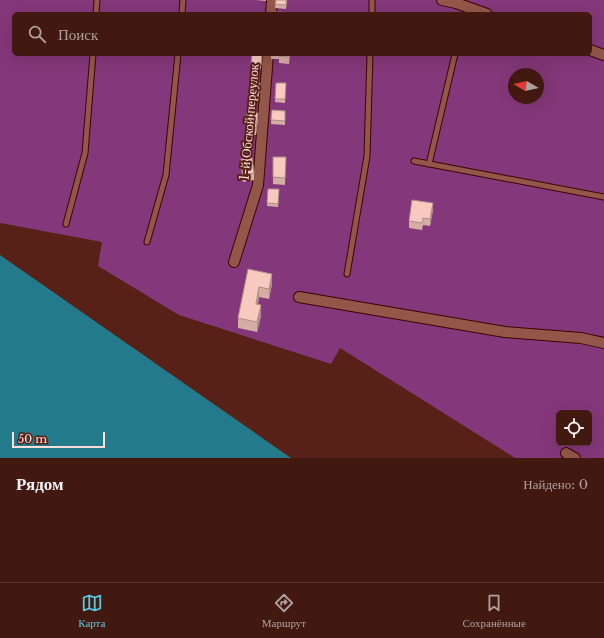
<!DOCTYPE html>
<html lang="ru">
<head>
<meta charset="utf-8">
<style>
	:root { --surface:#411911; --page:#48221a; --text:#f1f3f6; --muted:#aea09f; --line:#5a3831; --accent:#56c9e0 }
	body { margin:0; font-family:"Libre Baskerville",serif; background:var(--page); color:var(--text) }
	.controls { position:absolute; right:12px; bottom:12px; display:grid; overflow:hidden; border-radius:6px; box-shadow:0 4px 16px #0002 }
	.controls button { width:36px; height:36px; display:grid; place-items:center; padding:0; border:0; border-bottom:1px solid var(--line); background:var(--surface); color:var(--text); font:20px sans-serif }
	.compass { position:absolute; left:508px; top:68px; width:36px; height:36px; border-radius:50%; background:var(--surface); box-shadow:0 4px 16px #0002; rotate:279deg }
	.scale { position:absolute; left:12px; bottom:10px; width:93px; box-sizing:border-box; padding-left:4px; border:2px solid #fcdfd9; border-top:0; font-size:11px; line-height:14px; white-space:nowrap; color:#fcdfd9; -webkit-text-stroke:3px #572117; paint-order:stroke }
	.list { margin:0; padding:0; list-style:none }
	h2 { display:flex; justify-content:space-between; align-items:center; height:52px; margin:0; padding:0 16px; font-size:17px }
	h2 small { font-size:13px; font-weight:400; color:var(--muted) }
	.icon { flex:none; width:22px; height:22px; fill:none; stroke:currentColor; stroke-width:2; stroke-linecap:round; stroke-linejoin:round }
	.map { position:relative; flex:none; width:604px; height:458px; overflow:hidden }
	.search { position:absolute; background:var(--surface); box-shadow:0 4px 16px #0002; left:12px; right:12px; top:12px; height:44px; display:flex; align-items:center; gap:10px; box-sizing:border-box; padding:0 14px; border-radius:6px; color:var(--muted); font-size:15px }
	.sheet { height:124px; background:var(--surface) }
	nav { display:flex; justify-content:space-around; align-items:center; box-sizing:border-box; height:56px; border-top:1px solid var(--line); background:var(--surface); font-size:11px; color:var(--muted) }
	nav a { display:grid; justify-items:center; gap:2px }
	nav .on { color:var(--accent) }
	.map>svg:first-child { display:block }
	.green { fill:#84377a; fill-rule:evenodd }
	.water { fill:#237a8a }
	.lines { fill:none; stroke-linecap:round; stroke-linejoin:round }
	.service-casing { stroke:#3a0500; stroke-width:7 }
	.minor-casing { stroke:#3a0500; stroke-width:12 }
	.service { stroke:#93574a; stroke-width:5 }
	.minor { stroke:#93574a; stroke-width:10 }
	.wall { fill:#d4ada4 }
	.shaded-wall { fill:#ad8d86 }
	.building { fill:#f7c9bf; stroke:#ad8d86 }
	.labels { text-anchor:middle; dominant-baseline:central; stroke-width:4; stroke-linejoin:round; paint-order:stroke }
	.street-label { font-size:13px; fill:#fcdfd9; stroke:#572117 }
</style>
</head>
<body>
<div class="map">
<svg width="604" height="458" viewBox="0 0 604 458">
	<rect width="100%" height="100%" fill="#572117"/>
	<!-- green -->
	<path class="green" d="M0 0H604V458H515L340 348 331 364 179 315 98 266 102 242 0 223ZM14 14H590V54H14ZM514 74H538V98H514ZM559 413H589V443H559Z"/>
	<!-- water -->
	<polygon class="water" points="0,255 291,458 0,458"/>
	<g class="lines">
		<defs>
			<g id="service">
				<polyline points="96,14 97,0"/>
				<polyline points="182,14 183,0"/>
				<polyline points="372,14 372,0"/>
				<polyline points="414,161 604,197"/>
				<polyline points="429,164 455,54"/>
				<polyline points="66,224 85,153 93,54"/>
				<polyline points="147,242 166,175 178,54"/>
				<polyline points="347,274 367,156 370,54"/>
			</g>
			<g id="minor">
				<polyline points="442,0 456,3 487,14"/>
				<polyline points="271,14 272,0"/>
				<polyline points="590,50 604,55"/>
				<polyline points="234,262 258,185 268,54"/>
				<polyline points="299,297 505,332 581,338 604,343"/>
				<polyline points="566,453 575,458"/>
			</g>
		</defs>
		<!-- service casing -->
		<use href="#service" class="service-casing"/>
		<!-- minor casing -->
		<use href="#minor" class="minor-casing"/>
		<!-- service -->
		<use href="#service" class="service"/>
		<!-- minor -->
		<use href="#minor" class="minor"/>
	</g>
	<!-- wall -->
	<g class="wall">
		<polygon points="255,0 266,0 266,1"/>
		<polygon points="276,0 287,0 286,9 275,8"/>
		<polygon points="262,54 261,69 251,68 251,65"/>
		<polygon points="271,54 290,54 289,64 279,63 279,59 271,59"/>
		<polygon points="286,83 285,103 275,102 275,99"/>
		<polygon points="260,87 258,101 249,100 249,97"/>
		<polygon points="272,110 285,111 285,125 271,124"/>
		<polygon points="258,120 256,135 246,134 246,127"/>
		<polygon points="273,157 286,157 285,185 273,184"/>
		<polygon points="241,159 254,173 254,180 243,182 241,166"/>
		<polygon points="268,189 279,189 278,207 267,206"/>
		<polygon points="433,210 430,226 423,225 422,230 409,228 409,221"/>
		<polygon points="248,269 272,284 269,299 259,297 258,305 261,316 257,332 238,328 238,318"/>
	</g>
	<!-- shaded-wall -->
	<g class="shaded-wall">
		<polygon points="258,113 258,120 256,135 256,128"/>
		<polygon points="433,203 433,210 430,226 430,219"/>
		<polygon points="272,274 272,284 269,299 269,289"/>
		<polygon points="259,287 259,297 256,315 256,304"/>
		<polygon points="261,305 261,316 257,332 257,322"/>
	</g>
	<!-- building -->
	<g class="building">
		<polygon points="276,0 286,0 286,5 275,4"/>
		<polygon points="276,12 294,13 294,14 276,14"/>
		<rect x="250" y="13" width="13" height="1"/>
		<polygon points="252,54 262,54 261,65 251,65"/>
		<polygon points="279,54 290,54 289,57 279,56"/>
		<polygon points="250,82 260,83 258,98 249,97"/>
		<polygon points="276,83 286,83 285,99 275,99"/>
		<polygon points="272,110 285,111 285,121 271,120"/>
		<polygon points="247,112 258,113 256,128 246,127"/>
		<polygon points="273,157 286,157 285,178 273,177"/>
		<polygon points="252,158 254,173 243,175 241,159"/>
		<polygon points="268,189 279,189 278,204 267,203"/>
		<polygon points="412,200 433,203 430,219 423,218 422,223 409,221"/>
		<polygon points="248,269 272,274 269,289 259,287 256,304 261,305 257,322 238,318"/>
	</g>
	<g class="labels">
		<!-- street labels -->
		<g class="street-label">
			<text transform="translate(249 122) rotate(-85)">1-й Обской переулок</text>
		</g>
	</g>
</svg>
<div class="controls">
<button><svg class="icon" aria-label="locate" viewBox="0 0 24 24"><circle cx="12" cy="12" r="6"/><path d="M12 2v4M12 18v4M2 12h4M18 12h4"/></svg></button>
</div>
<svg class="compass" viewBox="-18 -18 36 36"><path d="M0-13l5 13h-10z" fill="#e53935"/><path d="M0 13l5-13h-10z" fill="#aea09f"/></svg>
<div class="scale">50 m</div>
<div class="search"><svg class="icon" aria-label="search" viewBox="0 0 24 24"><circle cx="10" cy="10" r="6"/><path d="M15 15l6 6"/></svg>Поиск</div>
</div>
<section class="sheet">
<h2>Рядом<small>Найдено: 0</small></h2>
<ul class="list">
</ul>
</section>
<nav>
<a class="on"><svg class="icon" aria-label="map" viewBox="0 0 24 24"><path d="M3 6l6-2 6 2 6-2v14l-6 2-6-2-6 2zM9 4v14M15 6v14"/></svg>Карта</a>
<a><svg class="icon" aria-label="directions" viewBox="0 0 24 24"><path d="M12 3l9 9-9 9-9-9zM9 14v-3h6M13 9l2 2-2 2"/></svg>Маршрут</a>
<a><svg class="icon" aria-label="saved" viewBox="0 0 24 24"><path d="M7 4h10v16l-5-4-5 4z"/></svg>Сохранённые</a>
</nav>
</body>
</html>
